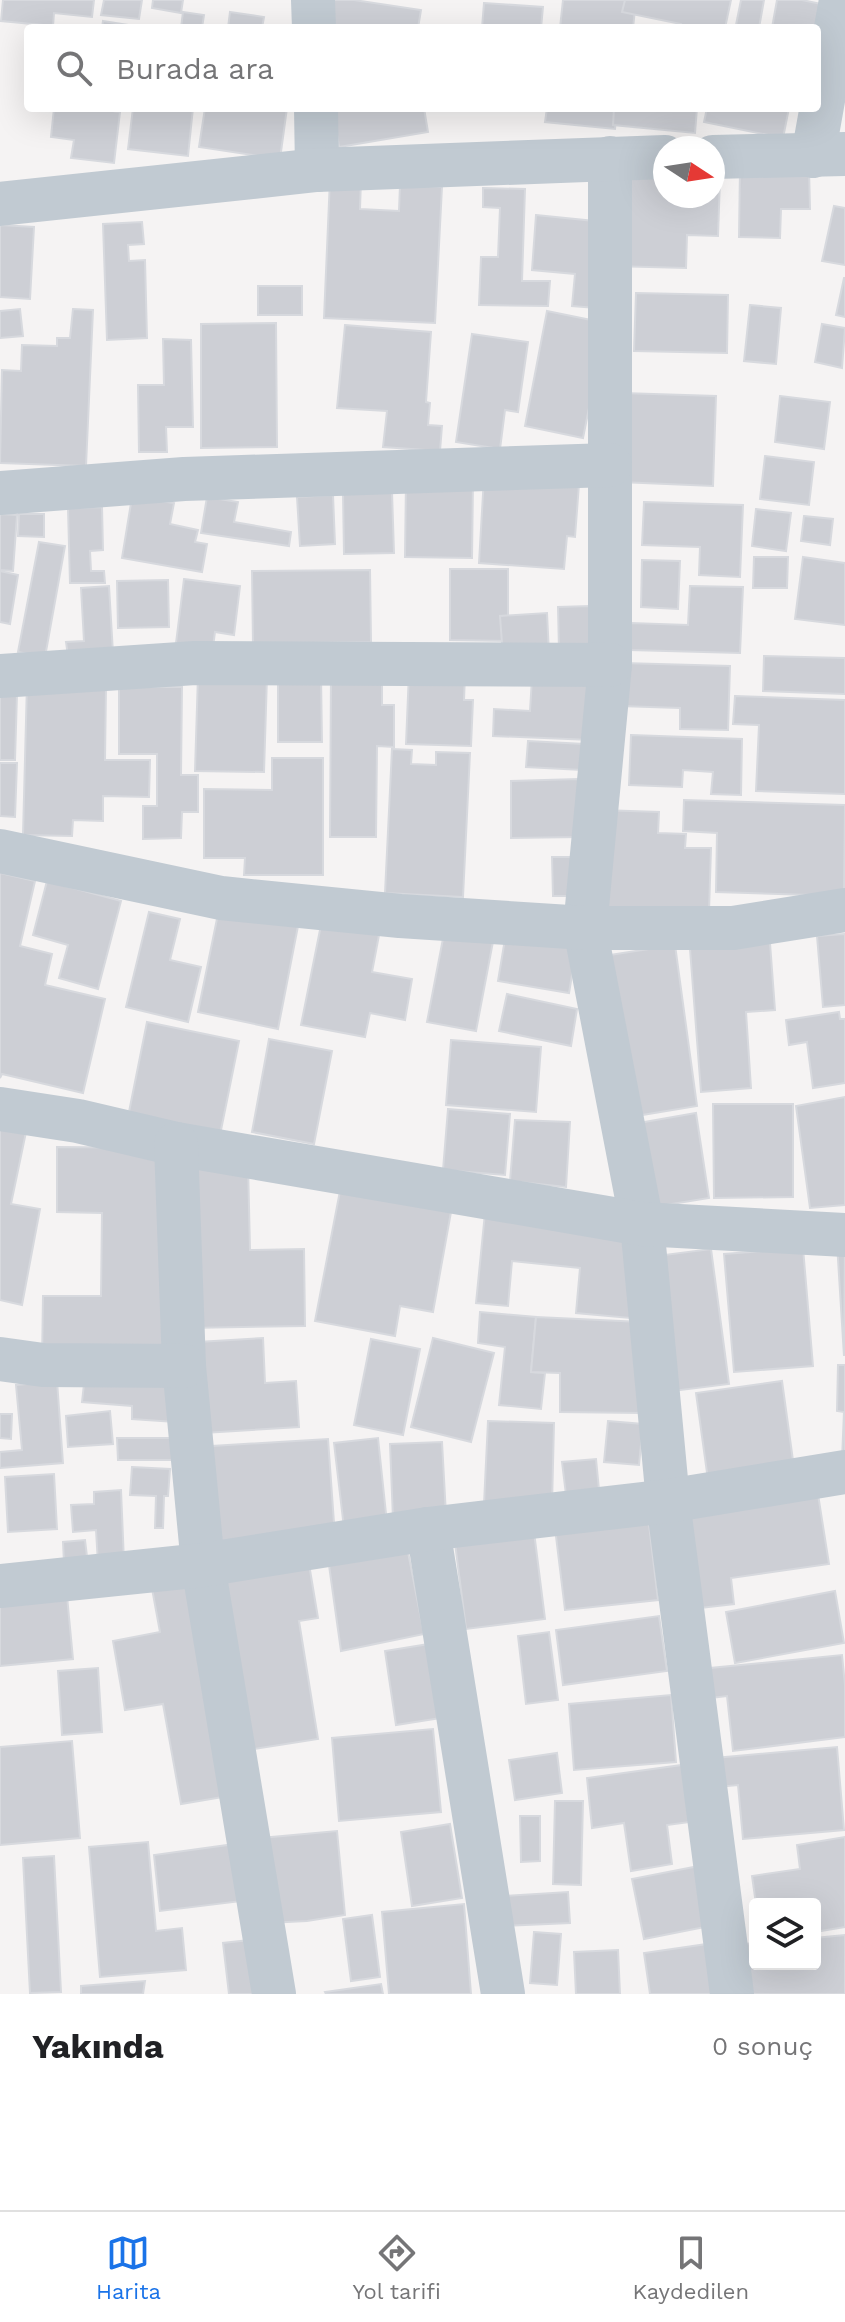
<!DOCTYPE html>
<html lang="tr">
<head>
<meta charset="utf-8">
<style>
	:root { --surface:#fff; --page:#f2f2f2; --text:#202124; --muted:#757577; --line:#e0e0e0; --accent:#1a73e8 }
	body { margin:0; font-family:"Work Sans",sans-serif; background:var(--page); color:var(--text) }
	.controls { position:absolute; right:24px; bottom:24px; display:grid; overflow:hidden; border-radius:8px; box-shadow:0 8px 32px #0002 }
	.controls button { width:72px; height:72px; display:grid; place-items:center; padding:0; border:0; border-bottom:2px solid var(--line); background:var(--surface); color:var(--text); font:40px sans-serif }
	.compass { position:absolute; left:653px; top:136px; width:72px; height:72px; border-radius:50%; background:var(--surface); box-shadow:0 8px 32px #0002; rotate:102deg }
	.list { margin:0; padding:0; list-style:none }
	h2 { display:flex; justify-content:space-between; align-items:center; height:104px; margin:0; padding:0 32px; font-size:34px }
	h2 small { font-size:26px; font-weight:400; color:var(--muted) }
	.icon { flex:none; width:44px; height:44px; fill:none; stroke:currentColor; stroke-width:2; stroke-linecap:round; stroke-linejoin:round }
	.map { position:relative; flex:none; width:845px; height:1994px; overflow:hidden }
	.search { position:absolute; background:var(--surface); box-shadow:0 8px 32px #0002; left:24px; right:24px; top:24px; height:88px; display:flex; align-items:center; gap:20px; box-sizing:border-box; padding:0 28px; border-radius:8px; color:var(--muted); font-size:30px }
	.sheet { height:216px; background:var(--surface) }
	nav { display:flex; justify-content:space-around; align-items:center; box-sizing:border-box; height:112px; border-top:2px solid var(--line); background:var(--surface); font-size:22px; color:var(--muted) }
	nav a { display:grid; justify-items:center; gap:4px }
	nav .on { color:var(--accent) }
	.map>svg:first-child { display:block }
	.building { fill:#cdcfd5; stroke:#d7d9de; stroke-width:2 }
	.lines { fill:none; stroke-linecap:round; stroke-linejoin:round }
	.street { stroke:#c1cad2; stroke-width:44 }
</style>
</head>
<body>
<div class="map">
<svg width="845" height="1994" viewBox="0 0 845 1994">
	<rect width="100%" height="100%" fill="#f5f3f3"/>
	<!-- building -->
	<g class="building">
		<polygon points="3,0 94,0 92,17 54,13 53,26 1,21"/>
		<polygon points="104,0 142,0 139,19 101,15"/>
		<polygon points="153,0 183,0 181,13 152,8"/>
		<polygon points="334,0 354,0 421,10 418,28 330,28"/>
		<polygon points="563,0 636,0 633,28 560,28"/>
		<polygon points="625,0 731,0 725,28 680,28 681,24 622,12"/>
		<polygon points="741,0 764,0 759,28 736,25"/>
		<polygon points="777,0 802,0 826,5 817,28 772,28"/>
		<polygon points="484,3 543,7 541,28 482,28"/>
		<polygon points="183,12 204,15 202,28 181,28"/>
		<polygon points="230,12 264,17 262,28 228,28"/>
		<polygon points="103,21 129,25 129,28 102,28"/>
		<polygon points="54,108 88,108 120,112 114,163 71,158 74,140 51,137"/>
		<polygon points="133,108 193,108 188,156 128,149"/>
		<polygon points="205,108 287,108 280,159 199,147"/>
		<polygon points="333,108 424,108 428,132 339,147"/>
		<polygon points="547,108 617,108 615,129 545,122"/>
		<polygon points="614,108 697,108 695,133 613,125"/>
		<polygon points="707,108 789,108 783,138 704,122"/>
		<polygon points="740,168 809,168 810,209 781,209 780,238 739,237"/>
		<polygon points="615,175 665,177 665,196 713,196 713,179 720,179 718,236 687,235 686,268 612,266"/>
		<polygon points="330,179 361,180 360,209 399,211 400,185 442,187 435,323 324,318"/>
		<polygon points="483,188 525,189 522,281 550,281 548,306 479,305 481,257 498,257 500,208 483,207"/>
		<polygon points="834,206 845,208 845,265 822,261"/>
		<polygon points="536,215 604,222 596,308 572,306 575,274 532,270"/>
		<polygon points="142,222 144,244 128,245 129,261 145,260 147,338 107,340 103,224"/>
		<polygon points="0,225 34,227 30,299 0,297"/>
		<polygon points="844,278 845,278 845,317 836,315"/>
		<rect x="258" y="286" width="44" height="29"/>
		<polygon points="636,293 728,295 727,353 634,351"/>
		<polygon points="750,305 781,308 776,364 744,361"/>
		<polygon points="20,309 23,336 0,338 0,311"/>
		<polygon points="73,309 93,310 86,466 0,463 2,370 21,371 22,345 57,346 57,338 70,338"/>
		<polygon points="547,311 606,323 583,438 525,426"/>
		<polygon points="276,323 277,447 201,448 201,324"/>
		<polygon points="822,324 845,328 842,368 815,362"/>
		<polygon points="345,325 431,332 426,402 430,403 428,425 442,426 440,451 383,447 387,411 337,408"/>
		<polygon points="472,334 528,342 518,412 505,410 500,449 456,442"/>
		<polygon points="163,339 191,340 193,427 166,427 167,452 139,452 138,385 164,385"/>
		<polygon points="622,393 716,396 713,486 620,482"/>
		<polygon points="780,396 830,402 824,449 775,442"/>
		<polygon points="765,456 814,462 809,505 760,499"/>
		<polygon points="484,477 579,484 575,537 567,536 564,569 479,563"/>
		<polygon points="406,480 473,481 472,558 405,557"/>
		<polygon points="392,492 394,553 344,554 343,493"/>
		<polygon points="333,495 335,544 300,546 297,497"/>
		<polygon points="132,497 174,503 170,524 198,530 195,542 207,544 202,572 122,558"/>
		<polygon points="207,497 238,502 234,522 291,532 289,546 201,533"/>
		<polygon points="644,502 743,505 740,577 699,575 700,547 642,545"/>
		<polygon points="102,507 103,550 90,551 91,571 104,571 105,583 70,583 68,508"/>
		<polygon points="756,509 791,513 786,551 752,546"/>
		<polygon points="0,514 17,515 13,571 0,570"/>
		<polygon points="19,514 44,514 44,537 18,536"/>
		<polygon points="804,516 833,519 830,545 801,541"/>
		<polygon points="39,542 65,546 45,657 18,652"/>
		<polygon points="754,557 788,557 787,588 753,588"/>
		<polygon points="803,557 845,563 845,625 795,619"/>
		<polygon points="642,560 680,561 678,609 641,607"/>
		<polygon points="450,569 508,569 508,641 450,640"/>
		<polygon points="370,570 371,642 253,644 252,571"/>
		<polygon points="0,571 18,575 10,624 0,622"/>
		<polygon points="184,579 240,586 234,635 215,632 213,647 176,643"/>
		<polygon points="168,580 169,627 118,628 117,581"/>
		<polygon points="109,586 113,653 68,656 66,642 84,641 81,588"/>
		<polygon points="690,586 743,587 740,653 630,650 631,623 688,625"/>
		<polygon points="590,606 590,650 559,650 558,607"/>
		<polygon points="547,613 549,654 503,657 500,616"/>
		<polygon points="764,656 845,658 845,694 763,691"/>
		<polygon points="622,663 730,666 728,730 680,729 680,708 620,706"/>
		<polygon points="409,672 465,675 464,700 473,700 471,746 406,744"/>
		<polygon points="331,673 382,673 382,705 394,705 394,747 377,746 376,837 330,837"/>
		<polygon points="198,675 267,676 264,772 195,771"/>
		<polygon points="278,676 321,676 322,742 278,742"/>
		<polygon points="532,678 595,682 591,740 493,736 494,709 530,711"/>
		<polygon points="27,683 106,686 105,760 150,760 149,797 103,796 103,821 73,820 72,836 23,835"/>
		<polygon points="119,687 182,687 181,775 198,775 198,812 182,812 181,838 143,839 143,806 157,806 157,754 119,754"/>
		<polygon points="0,694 17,694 15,760 0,760"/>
		<polygon points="735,696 845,700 845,794 756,791 759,725 733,724"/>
		<polygon points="631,735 742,739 741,795 711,794 713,772 683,770 682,787 629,785"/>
		<polygon points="528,741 584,744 582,770 526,767"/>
		<polygon points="392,749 412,750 411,764 436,765 436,752 470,753 463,897 385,893"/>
		<polygon points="272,758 323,758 323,875 244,875 245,858 204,858 204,789 272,790"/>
		<polygon points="0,763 17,763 15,817 0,816"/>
		<polygon points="578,779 579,837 511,838 511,781"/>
		<polygon points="684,800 845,805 844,896 716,892 717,833 683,831"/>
		<polygon points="601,810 659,812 658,833 686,834 685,848 711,848 709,912 604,909"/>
		<polygon points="552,857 576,857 577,896 553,896"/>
		<polygon points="0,873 35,881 20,946 52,954 45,985 105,999 83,1093 2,1074 0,1078"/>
		<polygon points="47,881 121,901 98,989 59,978 68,945 33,935"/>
		<polygon points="219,909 298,926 278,1029 198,1012"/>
		<polygon points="149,912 180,919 170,960 201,967 188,1022 126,1007"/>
		<polygon points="446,923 495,931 476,1031 427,1022"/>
		<polygon points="321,925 379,935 372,972 412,979 405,1020 370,1013 365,1037 301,1025"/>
		<polygon points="507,927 578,939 569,993 498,981"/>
		<polygon points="845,934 845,1005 823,1007 817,936"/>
		<polygon points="770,943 775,1010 746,1012 751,1088 701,1092 690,949"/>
		<polygon points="675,945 697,1106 630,1117 603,956"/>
		<polygon points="507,994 577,1009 571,1046 499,1031"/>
		<polygon points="839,1012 840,1019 845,1019 845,1083 813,1088 807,1042 789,1045 786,1020"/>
		<polygon points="147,1022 239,1041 220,1135 128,1117"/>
		<polygon points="269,1039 332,1051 314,1144 252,1132"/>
		<polygon points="451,1040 541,1047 536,1112 446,1105"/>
		<polygon points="845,1097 845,1205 810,1208 796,1106"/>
		<polygon points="713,1104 793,1104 793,1197 714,1198"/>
		<polygon points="448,1109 510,1114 505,1175 443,1170"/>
		<polygon points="696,1113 709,1198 641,1209 627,1125"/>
		<polygon points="515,1120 570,1122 566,1187 510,1181"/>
		<polygon points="0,1127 26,1132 11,1204 40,1209 22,1305 0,1300"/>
		<polygon points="57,1147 168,1148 165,1364 42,1362 43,1296 101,1296 102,1213 57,1212"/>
		<polygon points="248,1164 250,1250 304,1249 305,1326 188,1328 186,1166"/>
		<polygon points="340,1191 451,1212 433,1312 400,1306 395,1336 315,1321"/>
		<polygon points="485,1213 639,1228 630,1318 576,1313 580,1268 512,1261 508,1306 476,1303"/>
		<polygon points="837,1243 845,1243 844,1356"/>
		<polygon points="803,1248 813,1366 734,1372 724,1254"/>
		<polygon points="711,1249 729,1384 673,1391 656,1256"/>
		<polygon points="480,1312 536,1317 531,1372 545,1373 541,1409 499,1405 505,1347 478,1343"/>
		<polygon points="536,1317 641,1322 640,1413 560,1412 560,1373 531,1372"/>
		<polygon points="263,1338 265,1383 296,1381 299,1427 204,1433 198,1342"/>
		<polygon points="433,1338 494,1353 471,1442 411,1427"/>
		<polygon points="371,1339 420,1349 403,1435 354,1425"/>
		<polygon points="838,1365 845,1365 845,1459 842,1459 844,1412 837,1411"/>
		<polygon points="180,1372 175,1422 132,1419 132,1406 82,1402 85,1375"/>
		<polygon points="57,1381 63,1463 0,1468 0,1452 22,1450 16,1385"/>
		<polygon points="782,1381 795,1475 709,1487 696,1393"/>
		<polygon points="110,1411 113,1444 68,1447 66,1416"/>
		<polygon points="0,1414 12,1414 11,1439 0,1438"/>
		<polygon points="488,1421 554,1423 552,1506 484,1504"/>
		<polygon points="608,1421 643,1424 639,1465 604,1462"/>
		<polygon points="117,1438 173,1438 172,1460 118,1460"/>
		<polygon points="378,1438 387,1523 344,1528 334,1443"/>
		<polygon points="328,1439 335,1537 203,1546 196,1447"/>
		<polygon points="442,1442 446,1515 393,1519 390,1444"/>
		<polygon points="596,1459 600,1500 567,1503 562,1462"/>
		<polygon points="132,1467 170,1469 168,1496 164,1496 163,1528 155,1528 156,1496 130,1495"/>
		<polygon points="54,1474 57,1529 8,1532 5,1477"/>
		<polygon points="817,1488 829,1564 731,1578 734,1604 692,1609 680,1504"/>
		<polygon points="121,1490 124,1562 98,1563 96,1530 73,1532 71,1505 94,1504 94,1492"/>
		<polygon points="648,1516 658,1600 565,1610 555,1528"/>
		<polygon points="534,1532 545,1619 466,1629 455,1543"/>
		<polygon points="85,1540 89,1573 64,1563 63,1542"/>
		<polygon points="407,1547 424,1634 341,1651 328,1558"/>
		<polygon points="308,1558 318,1618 299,1621 318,1739 241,1751 211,1574"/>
		<polygon points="187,1577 223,1797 181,1804 163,1704 125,1710 113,1641 160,1632 151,1583"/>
		<polygon points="835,1591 844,1643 735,1663 726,1612"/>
		<polygon points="67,1596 73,1659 0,1666 0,1603"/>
		<polygon points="659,1616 667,1671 563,1685 556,1630"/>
		<polygon points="549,1632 558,1700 526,1704 518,1636"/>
		<polygon points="429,1644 441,1718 396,1725 385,1651"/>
		<polygon points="842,1655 845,1685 845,1737 733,1751 727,1696 703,1699 700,1669"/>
		<polygon points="98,1668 102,1732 62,1735 58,1671"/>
		<polygon points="671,1695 676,1762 574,1770 569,1704"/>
		<polygon points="433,1729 441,1812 339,1821 332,1738"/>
		<polygon points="72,1741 80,1838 0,1845 0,1747"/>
		<polygon points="837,1747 844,1830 743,1839 738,1785 718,1787 715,1758"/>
		<polygon points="557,1753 562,1793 515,1800 509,1760"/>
		<polygon points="682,1765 690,1822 667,1825 672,1864 631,1871 624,1823 592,1828 587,1778"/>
		<polygon points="555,1801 583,1801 581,1885 553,1884"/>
		<polygon points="520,1816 540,1816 540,1861 521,1862"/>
		<polygon points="450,1824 462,1898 412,1906 401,1832"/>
		<polygon points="337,1831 345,1915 307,1921 268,1923 261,1838"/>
		<polygon points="845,1837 845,1927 815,1932 815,1904 756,1904 752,1876 800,1869 797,1845"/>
		<polygon points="148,1842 156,1931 182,1928 186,1970 100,1977 89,1847"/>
		<polygon points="235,1844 242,1901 160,1911 154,1855"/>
		<polygon points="54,1856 61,1992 30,1993 23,1858"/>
		<polygon points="704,1865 715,1925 644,1939 632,1879"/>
		<polygon points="568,1892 570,1923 505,1926 504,1896"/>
		<polygon points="464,1904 471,1994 389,1994 382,1912"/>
		<polygon points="372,1915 380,1977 351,1981 343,1919"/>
		<polygon points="534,1932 561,1934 557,1985 530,1983"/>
		<polygon points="845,1935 845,1994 747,1994 743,1944 755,1943 755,1964 815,1964 815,1938"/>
		<polygon points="258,1939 264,1994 229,1994 223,1943"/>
		<polygon points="714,1943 721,1994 650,1994 644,1953"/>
		<polygon points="618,1950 620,1994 576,1994 574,1952"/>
		<polygon points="145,1981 143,1994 81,1994 81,1986"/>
		<polygon points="381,1984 383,1994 326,1994 325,1992"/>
	</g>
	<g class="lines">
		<!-- street -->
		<g class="street">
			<polyline points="313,0 314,28"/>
			<polyline points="316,108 317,170"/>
			<polyline points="813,156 841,0"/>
			<polyline points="713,157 845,154"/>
			<polyline points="610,158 610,665 585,928 642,1224 668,1501 732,1994"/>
			<polyline points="0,204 317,170 665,157"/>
			<polyline points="0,493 184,479 610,465"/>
			<polyline points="0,676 195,663 610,665"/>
			<polyline points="0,851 221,898 400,916 585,928 733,928 845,910"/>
			<polyline points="0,1109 78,1121 176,1144 642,1224 845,1235"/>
			<polyline points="176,1144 184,1366 203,1565 274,1994"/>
			<polyline points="0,1359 43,1365 184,1366"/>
			<polyline points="428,1529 503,1994"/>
			<polyline points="0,1586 203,1565 428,1529 668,1501 845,1472"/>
		</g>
	</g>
</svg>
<div class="controls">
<button><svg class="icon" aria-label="layers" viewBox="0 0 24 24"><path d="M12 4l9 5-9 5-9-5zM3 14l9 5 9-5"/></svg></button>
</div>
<svg class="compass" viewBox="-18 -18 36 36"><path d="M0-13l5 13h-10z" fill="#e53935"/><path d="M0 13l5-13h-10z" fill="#757577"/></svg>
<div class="search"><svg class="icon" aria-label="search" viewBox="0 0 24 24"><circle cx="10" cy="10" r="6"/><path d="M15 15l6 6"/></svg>Burada ara</div>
</div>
<section class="sheet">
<h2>Yakında<small>0 sonuç</small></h2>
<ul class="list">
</ul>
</section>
<nav>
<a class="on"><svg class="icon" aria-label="map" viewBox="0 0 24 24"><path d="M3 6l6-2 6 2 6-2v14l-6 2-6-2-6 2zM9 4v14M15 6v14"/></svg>Harita</a>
<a><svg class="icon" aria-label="directions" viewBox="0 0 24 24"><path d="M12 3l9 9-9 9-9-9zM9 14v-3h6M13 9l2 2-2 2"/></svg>Yol tarifi</a>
<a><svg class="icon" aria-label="saved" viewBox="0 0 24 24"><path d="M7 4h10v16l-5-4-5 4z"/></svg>Kaydedilen</a>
</nav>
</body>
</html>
